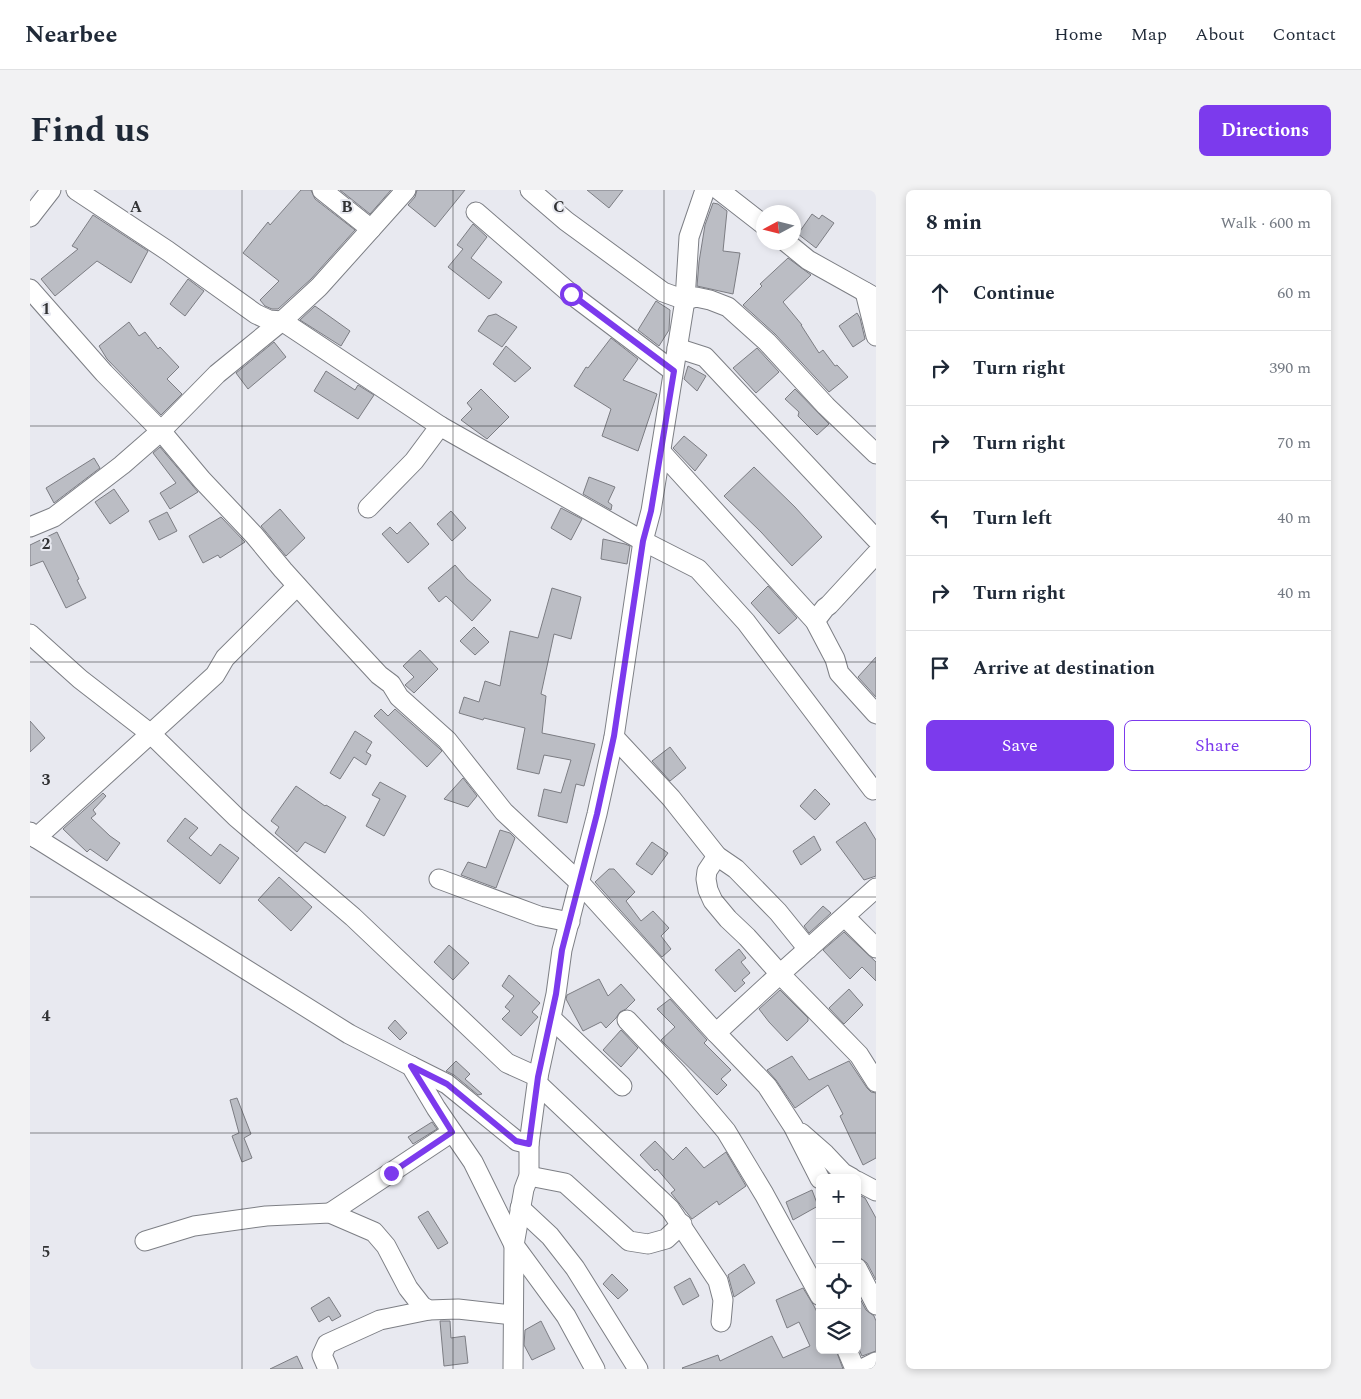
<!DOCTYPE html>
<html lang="en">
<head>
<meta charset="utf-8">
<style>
	:root { --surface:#fff; --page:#f2f2f3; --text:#1f2937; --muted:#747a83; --line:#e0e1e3; --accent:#7c3aed }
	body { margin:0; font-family:Spectral,serif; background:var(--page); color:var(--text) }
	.controls { position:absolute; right:15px; bottom:15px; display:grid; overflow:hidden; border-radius:8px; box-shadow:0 2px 8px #0003 }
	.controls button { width:45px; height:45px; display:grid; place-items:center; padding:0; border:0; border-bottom:1px solid var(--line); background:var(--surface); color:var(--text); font:25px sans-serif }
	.compass { position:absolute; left:726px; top:15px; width:45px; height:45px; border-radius:50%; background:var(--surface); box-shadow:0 2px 8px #0003; rotate:263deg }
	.stop { position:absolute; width:15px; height:15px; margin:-11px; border:4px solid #7c3aed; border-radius:50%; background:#fff }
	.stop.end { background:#7c3aed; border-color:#fff; box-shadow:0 1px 5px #0008 }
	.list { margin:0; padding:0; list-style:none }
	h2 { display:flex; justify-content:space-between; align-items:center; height:65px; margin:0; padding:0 20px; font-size:21px }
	h2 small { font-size:16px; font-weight:400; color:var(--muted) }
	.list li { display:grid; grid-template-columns:32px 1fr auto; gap:15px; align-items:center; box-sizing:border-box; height:75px; padding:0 20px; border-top:1px solid var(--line) }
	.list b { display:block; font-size:19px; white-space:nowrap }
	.list em { font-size:16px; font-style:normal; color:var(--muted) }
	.actions { display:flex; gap:10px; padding:15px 20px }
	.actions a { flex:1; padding:11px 0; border:1px solid var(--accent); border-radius:8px; text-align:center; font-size:18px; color:var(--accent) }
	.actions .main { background:var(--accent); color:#fff }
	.icon { flex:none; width:28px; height:28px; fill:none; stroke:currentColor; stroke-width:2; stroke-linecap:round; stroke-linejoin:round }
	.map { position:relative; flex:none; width:846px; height:1179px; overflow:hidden; border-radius:8px }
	header { display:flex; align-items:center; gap:30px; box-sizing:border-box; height:70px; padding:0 25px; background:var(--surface); border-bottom:1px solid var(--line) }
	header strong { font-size:24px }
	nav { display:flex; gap:28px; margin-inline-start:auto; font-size:18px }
	.intro { display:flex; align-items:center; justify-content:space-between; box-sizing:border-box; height:120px; padding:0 30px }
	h1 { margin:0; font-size:35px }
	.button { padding:12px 22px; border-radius:8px; background:var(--accent); color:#fff; font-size:18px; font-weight:700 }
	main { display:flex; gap:30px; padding:0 30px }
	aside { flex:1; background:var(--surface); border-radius:8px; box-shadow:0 2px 8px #0003 }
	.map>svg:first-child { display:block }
	.building { fill:#bbbdc4; stroke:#7c7d83 }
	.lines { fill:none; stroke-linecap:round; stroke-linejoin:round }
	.minor-casing { stroke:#7d7f85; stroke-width:21 }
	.minor { stroke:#fff; stroke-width:19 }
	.route { stroke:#7c3aed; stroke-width:6 }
	.grid { fill:none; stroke:#313234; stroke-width:1; stroke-opacity:0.55 }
	.grid-label { font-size:16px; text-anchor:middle; font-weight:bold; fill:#313234; stroke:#e8e9f0; stroke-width:4; stroke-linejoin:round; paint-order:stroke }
</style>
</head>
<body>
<header>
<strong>Nearbee</strong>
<nav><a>Home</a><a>Map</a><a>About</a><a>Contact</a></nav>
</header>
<div class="intro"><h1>Find us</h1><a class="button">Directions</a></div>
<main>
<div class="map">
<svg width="846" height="1179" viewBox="0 0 846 1179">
	<rect width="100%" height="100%" fill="#e8e9f0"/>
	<!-- building -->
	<g class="building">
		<polygon points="271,0 281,0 285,9 325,40 281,89 248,119 242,119 235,116 230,110 249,91 213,63 238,32 240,35"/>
		<polygon points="310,0 361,0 340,24"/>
		<polygon points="387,0 435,0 405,37 378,15 385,7"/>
		<polygon points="557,0 593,0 579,18"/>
		<polygon points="683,13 688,14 697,21 693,61 710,63 703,104 667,96 669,72 675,35"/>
		<polygon points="782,24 789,29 792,25 804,33 786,58 768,44"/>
		<polygon points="63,25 118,61 101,93 67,71 25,106 11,89 48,59 42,56"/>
		<polygon points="443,34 457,47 441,68 472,92 459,109 418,77 433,59 427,55"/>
		<polygon points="758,68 781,85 753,112 772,135 771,135 789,163 793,160 805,176 807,175 818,187 799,202 745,144 713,115 732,96 730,94"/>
		<polygon points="158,89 174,101 155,126 140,114"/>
		<polygon points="626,111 640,120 639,140 629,156 608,140"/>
		<polygon points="285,116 320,141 311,156 270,130"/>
		<polygon points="827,123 830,128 835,149 823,157 809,136"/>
		<polygon points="466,124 487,137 472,157 448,141 458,126"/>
		<polygon points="99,132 109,146 115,142 128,159 130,157 149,177 137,189 152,204 131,225 77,169 69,156"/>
		<polygon points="581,148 608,169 593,190 627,204 608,261 572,246 581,219 544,196 556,177 558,178"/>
		<polygon points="244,152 256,167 218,199 206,183"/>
		<polygon points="476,156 501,178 485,192 463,174"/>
		<polygon points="727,158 749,182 726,203 703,178"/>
		<polygon points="658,176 676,186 667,201 654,189"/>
		<polygon points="296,181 325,200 328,195 344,205 328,229 284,201"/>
		<polygon points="451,199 479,227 457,249 431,230 442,219 437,213"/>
		<polygon points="765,199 799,234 787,245 768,226 769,222 755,209"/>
		<polygon points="654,246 677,265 665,281 643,258"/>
		<polygon points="130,257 168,302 140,319 130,303 146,293 123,263"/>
		<polygon points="64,268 70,278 24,313 16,298"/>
		<polygon points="724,277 765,317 792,347 762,376 731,342 694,306"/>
		<polygon points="559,287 585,297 578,312 582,315 581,320 553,304"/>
		<polygon points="84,299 99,321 80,334 65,312"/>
		<polygon points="531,318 552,329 541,350 521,338"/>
		<polygon points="250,319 275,348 256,366 231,336"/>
		<polygon points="421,321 436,338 422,351 407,334"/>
		<polygon points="137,322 147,341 129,350 119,331"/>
		<polygon points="191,327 215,352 190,368 188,365 173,373 159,346"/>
		<polygon points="380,332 399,354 378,373 352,344 360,337 367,344"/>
		<polygon points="27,342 49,389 47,390 56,408 36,418 13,371 0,376 0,355"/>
		<polygon points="573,349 595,354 600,356 597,374 571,369"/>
		<polygon points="425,375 437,389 461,410 442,431 416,406 409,412 398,398"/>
		<polygon points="738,396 767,428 749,444 721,413"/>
		<polygon points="522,398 551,407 541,449 524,444 511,504 516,506 512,543 565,554 554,596 546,594 537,633 508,626 514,599 531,603 541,570 514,565 509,584 487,579 495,538 454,528 453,530 429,523 434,507 449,512 455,491 470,496 480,441 508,448"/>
		<polygon points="444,437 459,452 445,465 430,451"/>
		<polygon points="390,460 408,479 384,503 375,495 384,487 373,476"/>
		<polygon points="846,467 846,507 828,487"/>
		<polygon points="351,519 358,526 365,519 409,558 412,561 397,577 344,526"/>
		<polygon points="0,531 15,548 0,562"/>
		<polygon points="325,541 342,552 336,562 341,565 336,575 324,567 310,589 300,583"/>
		<polygon points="640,557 656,578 640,591 622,571"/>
		<polygon points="433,588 447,606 438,617 414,609"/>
		<polygon points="350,592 376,606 354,646 336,636 350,609 342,605"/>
		<polygon points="266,596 295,616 296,615 316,627 295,663 275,652 267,662 245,643 249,637 241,631"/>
		<polygon points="785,599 800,614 785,630 770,616"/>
		<polygon points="73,603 76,606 63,620 66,624 61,628 80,646 90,653 77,671 60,659 57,662 33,639"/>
		<polygon points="155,628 168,638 159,648 181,666 190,654 209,668 190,694 137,651"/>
		<polygon points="835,632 846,650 846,686 834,690 806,652"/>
		<polygon points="470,640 480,643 485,648 466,698 431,685 438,672 456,678"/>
		<polygon points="784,646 791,660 771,675 763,661"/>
		<polygon points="622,652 638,663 622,685 606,674"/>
		<polygon points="579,679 584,679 605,702 596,711 611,731 623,721 639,738 631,746 641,759 632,767 565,692"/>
		<polygon points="249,687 282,717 261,741 228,710"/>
		<polygon points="793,716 801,723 779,743 774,736"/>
		<polygon points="814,742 846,772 846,791 832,777 820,789 793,760"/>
		<polygon points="419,755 439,773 423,790 404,772"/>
		<polygon points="709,759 716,768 711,772 720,783 712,790 715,793 705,802 685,780"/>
		<polygon points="479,785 510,813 502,822 508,827 491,846 472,829 480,821 475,817 484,806 472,796"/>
		<polygon points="569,789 578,806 591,794 605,810 596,819 590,822 586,828 576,838 571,832 553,841 536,809 537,805"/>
		<polygon points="819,799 833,815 814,834 799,818"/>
		<polygon points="750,800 778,828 778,831 757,851 739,832 729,819"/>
		<polygon points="640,809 677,850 674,853 701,880 691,889 697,895 687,905 631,850 645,837 627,819"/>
		<polygon points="365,830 377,843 370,850 358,838"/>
		<polygon points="591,840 608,858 591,877 573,860"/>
		<polygon points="762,866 779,890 819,871 837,898 841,902 846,903 846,968 833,975 810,926 813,924 798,895 765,918 746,890 737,880"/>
		<polygon points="426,871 440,884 435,889 452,904 448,905 424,885 416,881"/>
		<polygon points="207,908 221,944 214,948 222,968 212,972 202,946 209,943 200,910"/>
		<polygon points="402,932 407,939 383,954 378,947"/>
		<polygon points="625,951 643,970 656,957 674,978 696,962 716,996 689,1015 687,1011 662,1029 641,1003 645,1000 627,979 625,981 610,965"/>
		<polygon points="782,1000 788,1016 763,1030 756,1012"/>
		<polygon points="827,1004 835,1008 846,1028 846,1090 837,1073 830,1068 827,1061"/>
		<polygon points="398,1021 418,1053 408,1059 388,1027"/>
		<polygon points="714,1074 725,1093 704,1107 698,1085"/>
		<polygon points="582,1084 598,1100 588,1109 573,1094"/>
		<polygon points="660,1088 669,1106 653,1115 644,1097"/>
		<polygon points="773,1098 784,1116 790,1128 790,1160 806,1160 813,1179 653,1179 652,1178 688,1165 690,1171 742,1146 753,1168 780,1156 769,1132 757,1138 746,1110"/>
		<polygon points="827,1103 836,1120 844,1126 846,1131 846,1161 832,1166 827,1155"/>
		<polygon points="299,1107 311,1126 302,1131 299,1126 289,1132 281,1118"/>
		<polygon points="410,1131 420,1131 421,1148 435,1146 438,1173 414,1176"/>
		<polygon points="511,1131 525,1159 502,1170 494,1155 495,1140"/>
		<polygon points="267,1166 273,1179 240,1179"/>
	</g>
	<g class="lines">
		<defs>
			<g id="minor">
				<polyline points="46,0 138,61 226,124 239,130 252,131 410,236 613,351 668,379 716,432 843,600"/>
				<polyline points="292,0 341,39"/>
				<polyline points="500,0 536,31 633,102 655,110 666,107 680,110 698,117 737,152 796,216 846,264"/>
				<polyline points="689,0 734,35"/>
				<polyline points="446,22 541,104 643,181"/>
				<polyline points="0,27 21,0"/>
				<polyline points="756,52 778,70 846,108"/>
				<polyline points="0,99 74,183 131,241 172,290 224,345 253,380 299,431 349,485 361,494 369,507 417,550 474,622 549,692 686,843 737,896 763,936 790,989"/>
				<polyline points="835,102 846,146"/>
				<polyline points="647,158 675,167 846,349"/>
				<polyline points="631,262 785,431 805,469 809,483 846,524"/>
				<polyline points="338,318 384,271 410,236"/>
				<polyline points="0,337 24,327 92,275 131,241 187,184 252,131 289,97 376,0"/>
				<polyline points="785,431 795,418 799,415 846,364"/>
				<polyline points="0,444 50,489 121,544 206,627 323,727 477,873 508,887"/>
				<polyline points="584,547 641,608 687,666 706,679 748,722 778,759"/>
				<polyline points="0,642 6,648 319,844 381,876 406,918 443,972 484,1055 536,1126 565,1179"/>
				<polyline points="6,648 185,485 195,468 267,396"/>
				<polyline points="687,666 677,681 676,689 678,700 683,711 698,729 717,747 750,784 829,865 846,892"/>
				<polyline points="409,689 509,726 540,732"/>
				<polyline points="815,727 846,758"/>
				<polyline points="521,828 592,896"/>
				<polyline points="597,830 647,883 696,941 734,1004 790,1106"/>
				<polyline points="686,843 750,784 846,698"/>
				<polyline points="381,876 417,894 487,951 499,954"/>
				<polyline points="509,895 640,1019 688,1091 693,1110 691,1132"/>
				<polyline points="771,943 795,964 813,983 822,988"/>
				<polyline points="499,986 535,993 599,1051 618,1054 636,1049 652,1034"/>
				<polyline points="827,991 846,1001"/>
				<polyline points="490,1018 520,1046 545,1078 608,1179"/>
				<polyline points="300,1023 422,942"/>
				<polyline points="115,1051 164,1036 236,1026 300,1023 344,1042 356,1056 378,1098 392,1116 399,1120 428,1119 482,1125"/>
				<polyline points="827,1078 846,1115"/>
				<polyline points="817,1160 825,1179"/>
				<polyline points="298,1179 292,1165 297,1154 350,1130 399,1120"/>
				<polyline points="483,1179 484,1055 494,999 499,986 499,954 508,887 526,804 532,760 567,624 584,547 613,351 621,321 655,110 659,47 675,0"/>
				<polyline points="832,1179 846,1172"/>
			</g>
		</defs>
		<!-- minor casing -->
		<use href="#minor" class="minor-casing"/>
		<!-- minor -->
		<use href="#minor" class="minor"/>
	</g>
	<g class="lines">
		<!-- route -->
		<polyline class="route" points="361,983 422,942 381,876 417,894 486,951 499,954 508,887 526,804 532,760 567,624 584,546 613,351 621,321 644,181 541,104"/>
	</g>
	<!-- grid -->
	<path class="grid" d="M212 0V1179M423 0V1179M634 0V1179M0 236H846M0 472H846M0 707H846M0 943H846"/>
	<g class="grid-label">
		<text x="106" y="22">A</text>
		<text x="317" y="22">B</text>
		<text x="529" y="22">C</text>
		<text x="16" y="124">1</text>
		<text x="16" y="359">2</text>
		<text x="16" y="595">3</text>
		<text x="16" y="831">4</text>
		<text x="16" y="1067">5</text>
	</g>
</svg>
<div class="controls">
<button>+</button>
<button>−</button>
<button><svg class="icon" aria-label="locate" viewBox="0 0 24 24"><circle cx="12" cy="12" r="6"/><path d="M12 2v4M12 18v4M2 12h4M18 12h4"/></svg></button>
<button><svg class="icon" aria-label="layers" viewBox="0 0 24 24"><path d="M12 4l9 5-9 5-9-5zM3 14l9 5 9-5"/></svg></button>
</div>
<svg class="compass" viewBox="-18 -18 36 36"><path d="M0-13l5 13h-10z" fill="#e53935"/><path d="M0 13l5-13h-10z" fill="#747a83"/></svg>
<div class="stop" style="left:541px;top:104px"></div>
<div class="stop end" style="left:361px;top:983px"></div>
</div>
<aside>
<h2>8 min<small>Walk · 600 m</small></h2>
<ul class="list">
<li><svg class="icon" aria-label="ahead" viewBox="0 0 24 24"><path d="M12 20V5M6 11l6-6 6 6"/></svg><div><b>Continue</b></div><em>60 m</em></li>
<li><svg class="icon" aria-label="right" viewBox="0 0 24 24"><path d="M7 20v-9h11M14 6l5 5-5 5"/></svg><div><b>Turn right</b></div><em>390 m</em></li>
<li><svg class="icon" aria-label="right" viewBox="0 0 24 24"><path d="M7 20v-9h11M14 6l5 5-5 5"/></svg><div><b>Turn right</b></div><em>70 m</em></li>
<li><svg class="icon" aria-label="left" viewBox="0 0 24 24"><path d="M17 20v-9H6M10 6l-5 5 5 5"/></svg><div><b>Turn left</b></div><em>40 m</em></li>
<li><svg class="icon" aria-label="right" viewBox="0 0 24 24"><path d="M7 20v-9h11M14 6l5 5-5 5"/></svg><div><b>Turn right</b></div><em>40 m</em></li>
<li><svg class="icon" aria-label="arrive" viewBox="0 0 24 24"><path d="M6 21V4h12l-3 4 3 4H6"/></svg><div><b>Arrive at destination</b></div></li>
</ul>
<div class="actions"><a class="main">Save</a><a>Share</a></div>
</aside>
</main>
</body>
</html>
